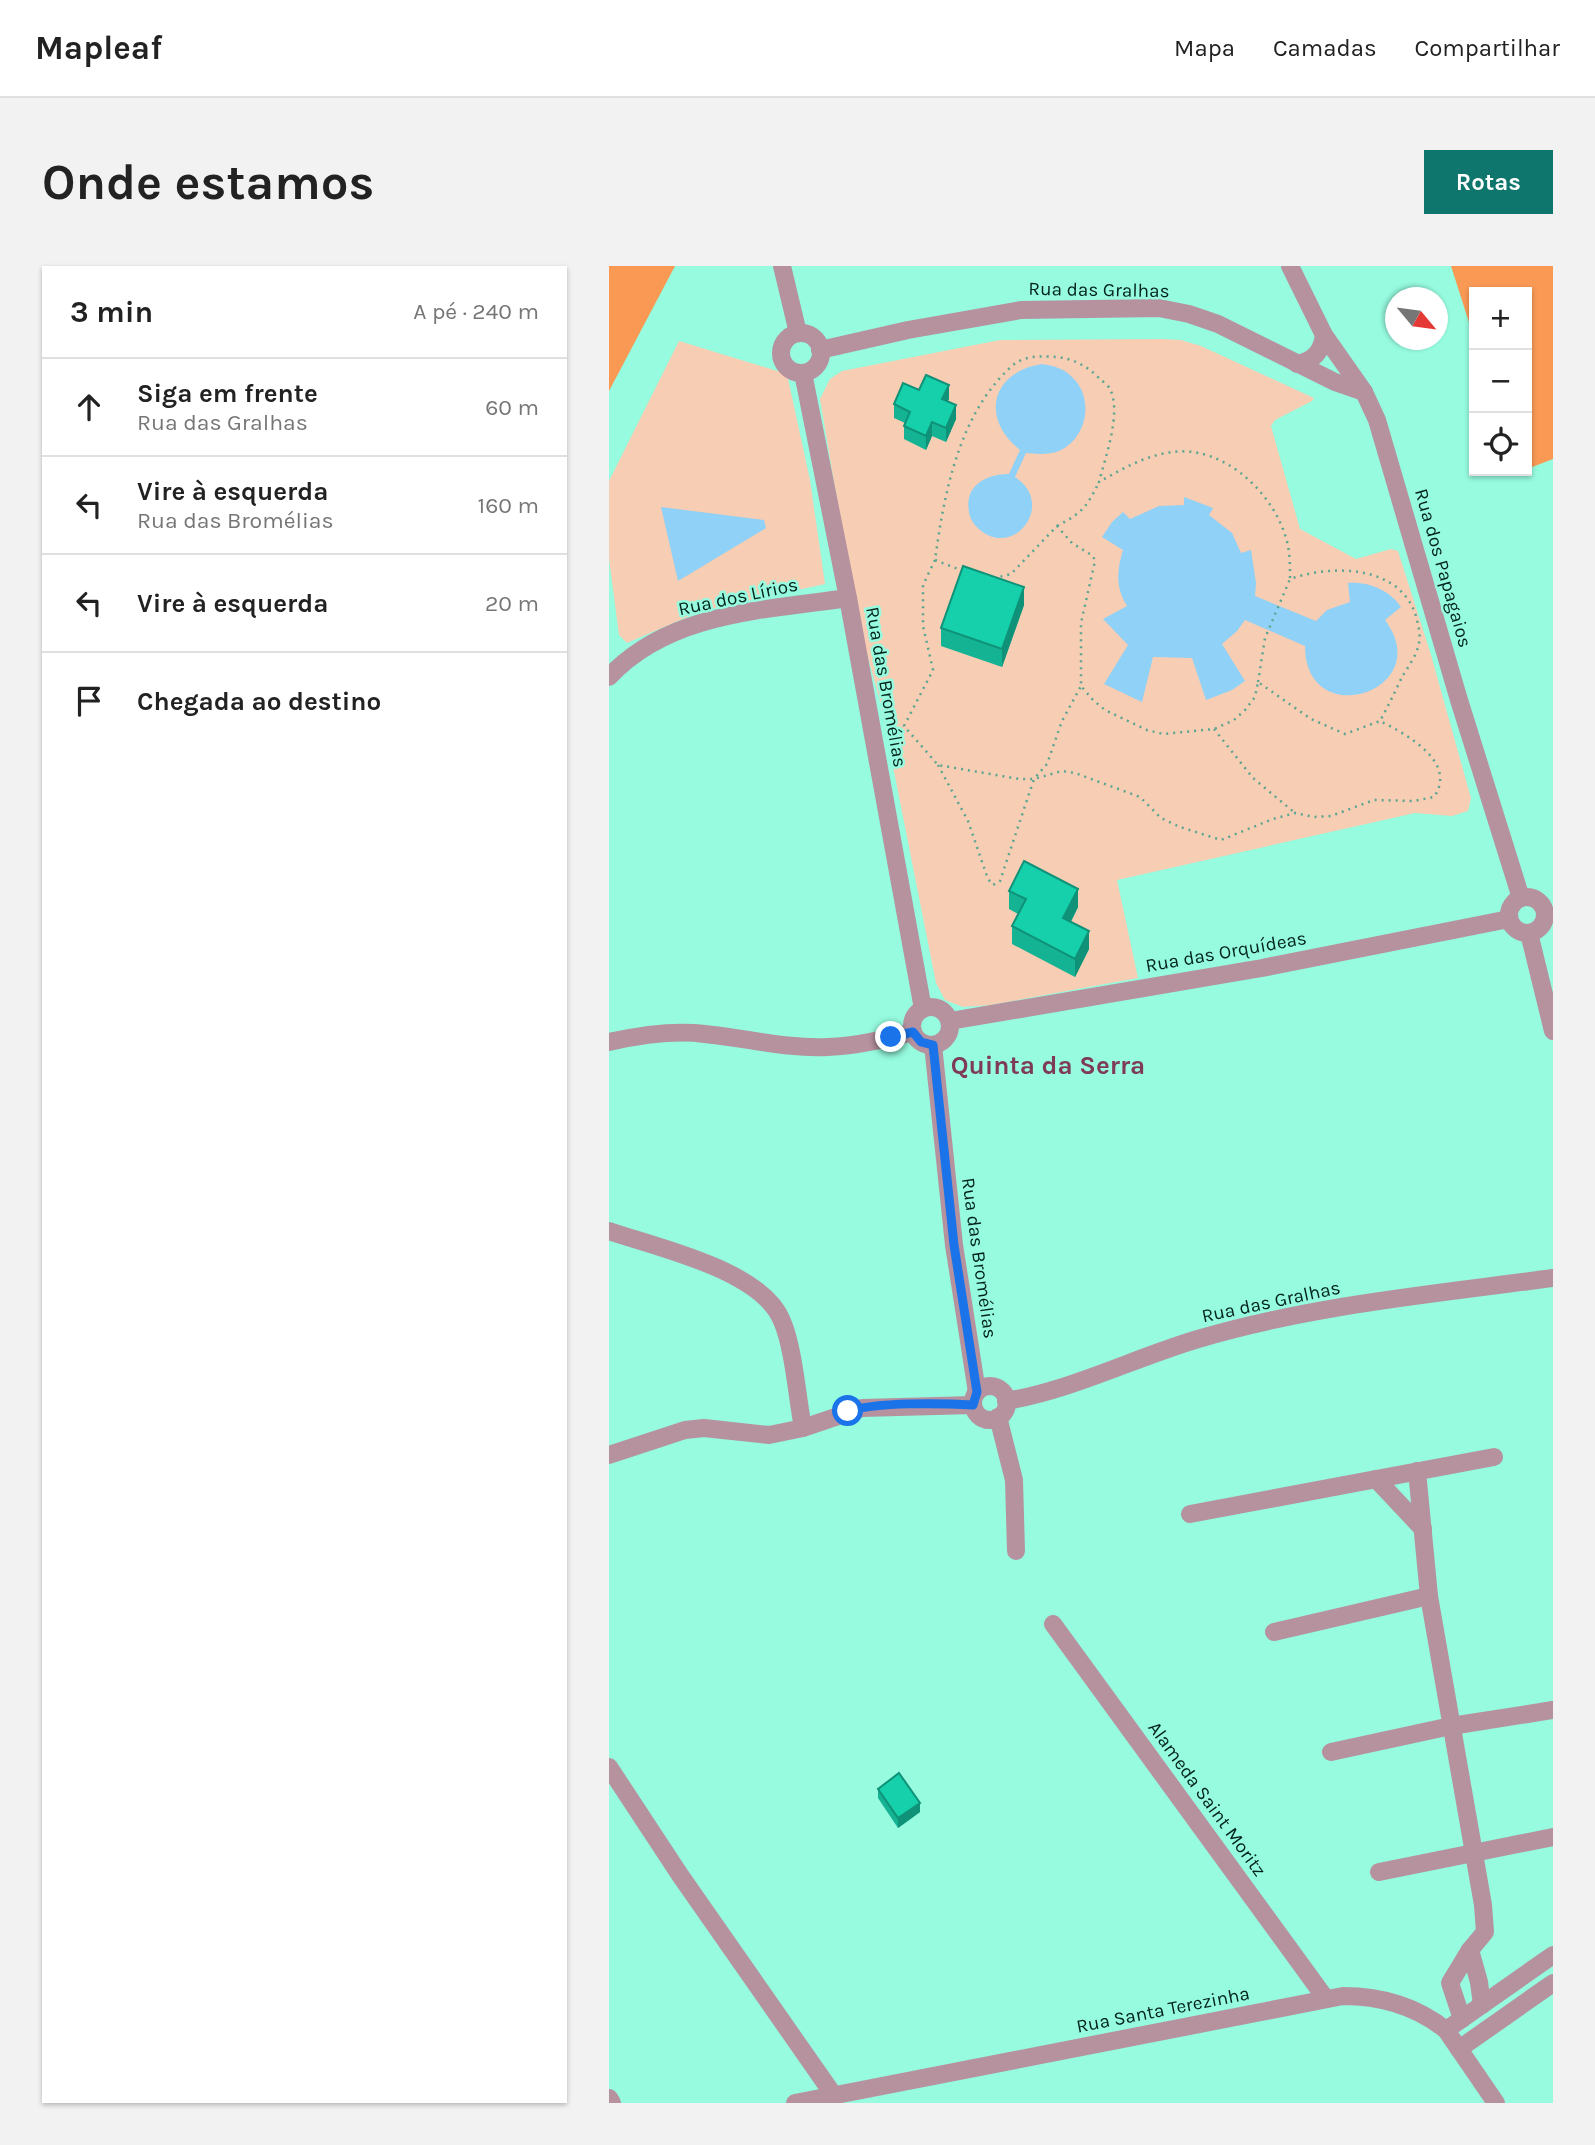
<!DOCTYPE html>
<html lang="pt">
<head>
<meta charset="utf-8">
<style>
	:root { --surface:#fff; --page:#f2f2f2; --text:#222; --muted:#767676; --line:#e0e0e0; --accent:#0f766e }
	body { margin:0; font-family:Karla,sans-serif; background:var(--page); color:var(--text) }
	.controls { position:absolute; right:21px; top:21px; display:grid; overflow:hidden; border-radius:0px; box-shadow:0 2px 5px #0004 }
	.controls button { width:63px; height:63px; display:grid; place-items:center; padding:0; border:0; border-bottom:2px solid var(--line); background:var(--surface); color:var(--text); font:35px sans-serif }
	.compass { position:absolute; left:776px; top:21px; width:63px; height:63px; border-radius:50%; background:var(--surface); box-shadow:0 2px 5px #0004; rotate:119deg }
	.stop { position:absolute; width:21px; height:21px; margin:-16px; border:5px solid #1a73e8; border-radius:50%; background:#fff }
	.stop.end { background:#1a73e8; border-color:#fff; box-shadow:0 2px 7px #0008 }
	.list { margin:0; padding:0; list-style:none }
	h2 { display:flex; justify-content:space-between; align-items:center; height:91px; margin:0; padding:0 28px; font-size:30px }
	h2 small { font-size:23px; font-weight:400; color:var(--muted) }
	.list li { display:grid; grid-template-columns:46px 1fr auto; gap:21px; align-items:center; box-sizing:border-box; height:98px; padding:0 28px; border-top:2px solid var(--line) }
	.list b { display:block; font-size:26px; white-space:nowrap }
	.list p { margin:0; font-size:23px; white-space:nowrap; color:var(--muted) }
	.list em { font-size:23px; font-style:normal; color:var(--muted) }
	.icon { flex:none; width:38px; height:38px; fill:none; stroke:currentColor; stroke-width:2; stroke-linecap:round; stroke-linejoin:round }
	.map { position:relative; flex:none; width:944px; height:1837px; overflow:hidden; border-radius:0px }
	header { display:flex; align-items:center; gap:42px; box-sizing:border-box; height:98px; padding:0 35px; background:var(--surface); border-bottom:2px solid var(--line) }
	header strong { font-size:33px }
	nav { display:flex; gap:38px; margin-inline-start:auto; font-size:24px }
	.intro { display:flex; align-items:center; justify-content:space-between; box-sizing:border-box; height:168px; padding:0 42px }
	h1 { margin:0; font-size:49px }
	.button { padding:18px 32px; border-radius:0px; background:var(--accent); color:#fff; font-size:24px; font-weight:700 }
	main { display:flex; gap:42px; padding:0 42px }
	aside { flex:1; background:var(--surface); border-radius:0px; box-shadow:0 2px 5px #0004 }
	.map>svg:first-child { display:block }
	.green { fill:#f7cdb3 }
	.forest { fill:#f99954 }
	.water { fill:#8fd1f7 }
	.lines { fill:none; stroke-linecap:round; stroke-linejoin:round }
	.path { stroke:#5ba591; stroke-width:2.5; stroke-dasharray:2 5; stroke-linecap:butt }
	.minor { stroke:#b6929f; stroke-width:18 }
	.wall { fill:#13b394 }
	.shaded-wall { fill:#0f9278 }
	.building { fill:#16d0ac; stroke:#0f9278; stroke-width:2 }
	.route { stroke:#1a73e8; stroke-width:9 }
	.labels { text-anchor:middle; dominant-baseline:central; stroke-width:5; stroke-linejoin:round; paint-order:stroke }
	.street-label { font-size:19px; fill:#02231b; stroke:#96fbdf }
	.district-label { font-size:26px; font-weight:bold; fill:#7e3a58; stroke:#96fbdf }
</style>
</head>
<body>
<header>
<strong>Mapleaf</strong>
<nav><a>Mapa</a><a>Camadas</a><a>Compartilhar</a></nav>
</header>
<div class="intro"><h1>Onde estamos</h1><a class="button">Rotas</a></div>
<main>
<aside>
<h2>3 min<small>A pé · 240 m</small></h2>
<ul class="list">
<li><svg class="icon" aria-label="ahead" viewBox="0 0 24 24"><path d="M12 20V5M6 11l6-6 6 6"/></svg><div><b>Siga em frente</b><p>Rua das Gralhas</p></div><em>60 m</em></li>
<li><svg class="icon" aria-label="left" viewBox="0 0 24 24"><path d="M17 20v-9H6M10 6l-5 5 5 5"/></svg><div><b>Vire à esquerda</b><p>Rua das Bromélias</p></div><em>160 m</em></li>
<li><svg class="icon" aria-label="left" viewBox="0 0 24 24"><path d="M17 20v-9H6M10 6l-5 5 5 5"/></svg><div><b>Vire à esquerda</b></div><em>20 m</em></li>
<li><svg class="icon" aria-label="arrive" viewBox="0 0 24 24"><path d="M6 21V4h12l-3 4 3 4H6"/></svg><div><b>Chegada ao destino</b></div></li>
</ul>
</aside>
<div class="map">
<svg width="944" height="1837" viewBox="0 0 944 1837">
	<rect width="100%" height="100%" fill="#96fbdf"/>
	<!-- green -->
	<g class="green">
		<polygon points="554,73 572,74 592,80 705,132 703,135 666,154 662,160 691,263 747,293 782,283 789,285 822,389 862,532 859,545 843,550 806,547 508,614 529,712 381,739 354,741 336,734 327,717 271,435 248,352 211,133 221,113 233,105 391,74"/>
		<polygon points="70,75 178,108 201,214 216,318 92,345 18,377 10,369 0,293 0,215"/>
	</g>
	<!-- forest -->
	<g class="forest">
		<polygon points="0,0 66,0 0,125"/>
		<polygon points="842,0 944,0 944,193 918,203 918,26 865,26 865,72"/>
	</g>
	<!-- water -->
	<g class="water">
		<path d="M433 98C444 100 455 102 463 111 486 132 478 173 450 185 439 189 428 188 417 187L406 211C447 237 406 293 371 264 365 259 361 253 360 246 355 219 378 208 400 208L411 184C371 152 382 106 433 98Z"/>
		<path d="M575 231 604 242 600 249 623 267 632 287 642 284 647 317 646 330 707 355 718 344 741 336 739 317C758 315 781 324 792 341L776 354C829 425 696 468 696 380L636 354 628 365 613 378 636 415 623 424 597 434 583 392 544 391 533 436 495 418 519 379 494 353 518 340C506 321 508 304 514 284L493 271 503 256 514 246 521 253 550 240 575 239Z"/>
		<polygon points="52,241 155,254 157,262 69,315"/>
	</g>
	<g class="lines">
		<!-- path -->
		<g class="path">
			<path d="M448 260C473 247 478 241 490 216"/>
			<path d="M326 294 314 319V360L324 404 295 460 329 499 410 513H425L453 505 466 507 531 531 552 552 571 561 612 574 664 553 686 547 705 551 722 550 765 534 805 535 825 531C849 496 797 468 771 455L736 468 702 453 649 416 646 431 636 444 625 454 605 463 554 468 538 464 496 444 484 434 472 420V357L486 295 484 290 463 277 448 260 402 308 386 312"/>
			<path d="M354 305 326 294C335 228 350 147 403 100 415 89 433 90 448 91 465 93 478 100 490 112 493 115 499 119 501 123 513 147 496 192 490 216 513 203 537 189 564 186 617 179 669 231 679 280 681 291 681 302 681 313 724 298 791 299 807 350 809 359 812 368 810 377 808 389 799 401 793 411 786 426 779 440 771 455"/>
			<polyline points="649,416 656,372 681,313"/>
			<polyline points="605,463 644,512 686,547"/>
			<polyline points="329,499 359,555 379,613 384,619 391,615 425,513 438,498 453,455 472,420"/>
		</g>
		<!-- minor -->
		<g class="minor">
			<polyline points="173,0 189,67"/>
			<polyline points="681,0 715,69 755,126 768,154 850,434 912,632"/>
			<circle cx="192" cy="87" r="20"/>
			<polyline points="211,84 299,64 412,44 550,42 580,48 609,58 726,116 755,126"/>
			<path d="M688 98C705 95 713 85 715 69"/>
			<polyline points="194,107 239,332 314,743"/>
			<path d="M0 411C60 346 157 344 239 332"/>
			<circle cx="918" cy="649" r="18"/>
			<polyline points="920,667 944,765"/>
			<circle cx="322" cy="760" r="19"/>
			<polyline points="341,755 653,702 900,653"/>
			<path d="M0 776C31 769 65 764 96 768 137 772 178 783 219 781 248 780 276 773 304 766"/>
			<polyline points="324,779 345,979 368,1126"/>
			<path d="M0 965C49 982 153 1004 173 1055 185 1083 188 1131 194 1162"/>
			<circle cx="381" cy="1137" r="17"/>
			<path d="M397 1135C463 1124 525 1092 589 1073 704 1039 825 1028 944 1012"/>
			<polyline points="389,1151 405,1214 407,1285"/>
			<polyline points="0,1189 76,1164 95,1162 160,1169 194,1162 253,1142 364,1139"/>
			<polyline points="808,1205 820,1330 874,1639 876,1666 861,1684 870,1716 873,1739"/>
			<polyline points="767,1213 814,1263"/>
			<polyline points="581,1248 885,1191"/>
			<polyline points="444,1358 717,1733"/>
			<polyline points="665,1366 820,1330"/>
			<polyline points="722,1486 842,1460 944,1444"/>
			<polyline points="0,1501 71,1609 226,1831"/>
			<polyline points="770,1606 944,1571"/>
			<polyline points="853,1753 841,1717 861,1684"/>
			<polyline points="837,1764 944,1689"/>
			<polyline points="850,1783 944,1717"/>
			<polyline points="0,1832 3,1837"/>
			<path d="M186 1837 734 1730C771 1730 807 1740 837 1764L887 1837"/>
		</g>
	</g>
	<!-- wall -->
	<g class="wall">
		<polygon points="310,124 340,133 338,135 347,153 337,176 323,170 317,184 295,173 295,160 296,157 285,152 285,138"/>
		<polygon points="415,339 393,401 332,380 332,362"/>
		<polygon points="400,625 469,641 462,656 480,683 466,711 403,678 403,660 409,648 400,643"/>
		<polygon points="269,1523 311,1546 289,1562 269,1532"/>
	</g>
	<!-- shaded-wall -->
	<g class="shaded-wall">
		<polygon points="340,119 340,133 333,147 333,133"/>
		<polygon points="347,139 347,153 337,176 337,162"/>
		<polygon points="323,156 323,170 317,184 317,170"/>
		<polygon points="415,321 415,339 393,401 393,383"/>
		<polygon points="469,623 469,641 454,670 454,652"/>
		<polygon points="480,665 480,683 466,711 466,693"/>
		<polygon points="311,1537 311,1546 289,1562 289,1552"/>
	</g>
	<!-- building -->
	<g class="building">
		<polygon points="317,109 340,119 333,133 347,139 337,162 323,156 317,170 295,160 301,146 285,138 294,117 310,124"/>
		<polygon points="354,300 415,321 393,383 332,362"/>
		<polygon points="415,595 469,623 454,652 480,665 466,693 403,660 417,633 400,625"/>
		<polygon points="290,1507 311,1537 289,1552 269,1523"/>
	</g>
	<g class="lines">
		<!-- route -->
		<path class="route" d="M239 1145C269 1136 331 1137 364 1139L368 1126 345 979 324 779 312 776 304 766 282 771"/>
	</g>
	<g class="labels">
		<!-- street labels -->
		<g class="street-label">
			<text transform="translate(490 24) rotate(1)">Rua das Gralhas</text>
			<text transform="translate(834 302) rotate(74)">Rua dos Papagaios</text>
			<text transform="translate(129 331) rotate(-12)">Rua dos Lírios</text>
			<text transform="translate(277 421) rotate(80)">Rua das Bromélias</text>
			<text transform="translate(617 686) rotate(-10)">Rua das Orquídeas</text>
			<text transform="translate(370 992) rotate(82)">Rua das Bromélias</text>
			<text transform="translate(662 1036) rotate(-12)">Rua das Gralhas</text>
			<text transform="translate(598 1533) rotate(54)">Alameda Saint Moritz</text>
			<text transform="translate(554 1744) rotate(-11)">Rua Santa Terezinha</text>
		</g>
		<!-- district labels -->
		<g class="district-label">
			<text x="439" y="799">Quinta da Serra</text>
		</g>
	</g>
</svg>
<div class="controls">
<button>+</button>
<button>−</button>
<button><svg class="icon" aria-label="locate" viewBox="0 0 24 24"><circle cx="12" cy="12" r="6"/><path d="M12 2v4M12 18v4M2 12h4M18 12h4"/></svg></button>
</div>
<svg class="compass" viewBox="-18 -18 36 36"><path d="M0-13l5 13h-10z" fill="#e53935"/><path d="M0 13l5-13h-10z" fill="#767676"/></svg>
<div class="stop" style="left:239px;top:1145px"></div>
<div class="stop end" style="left:282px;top:771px"></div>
</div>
</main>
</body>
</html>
